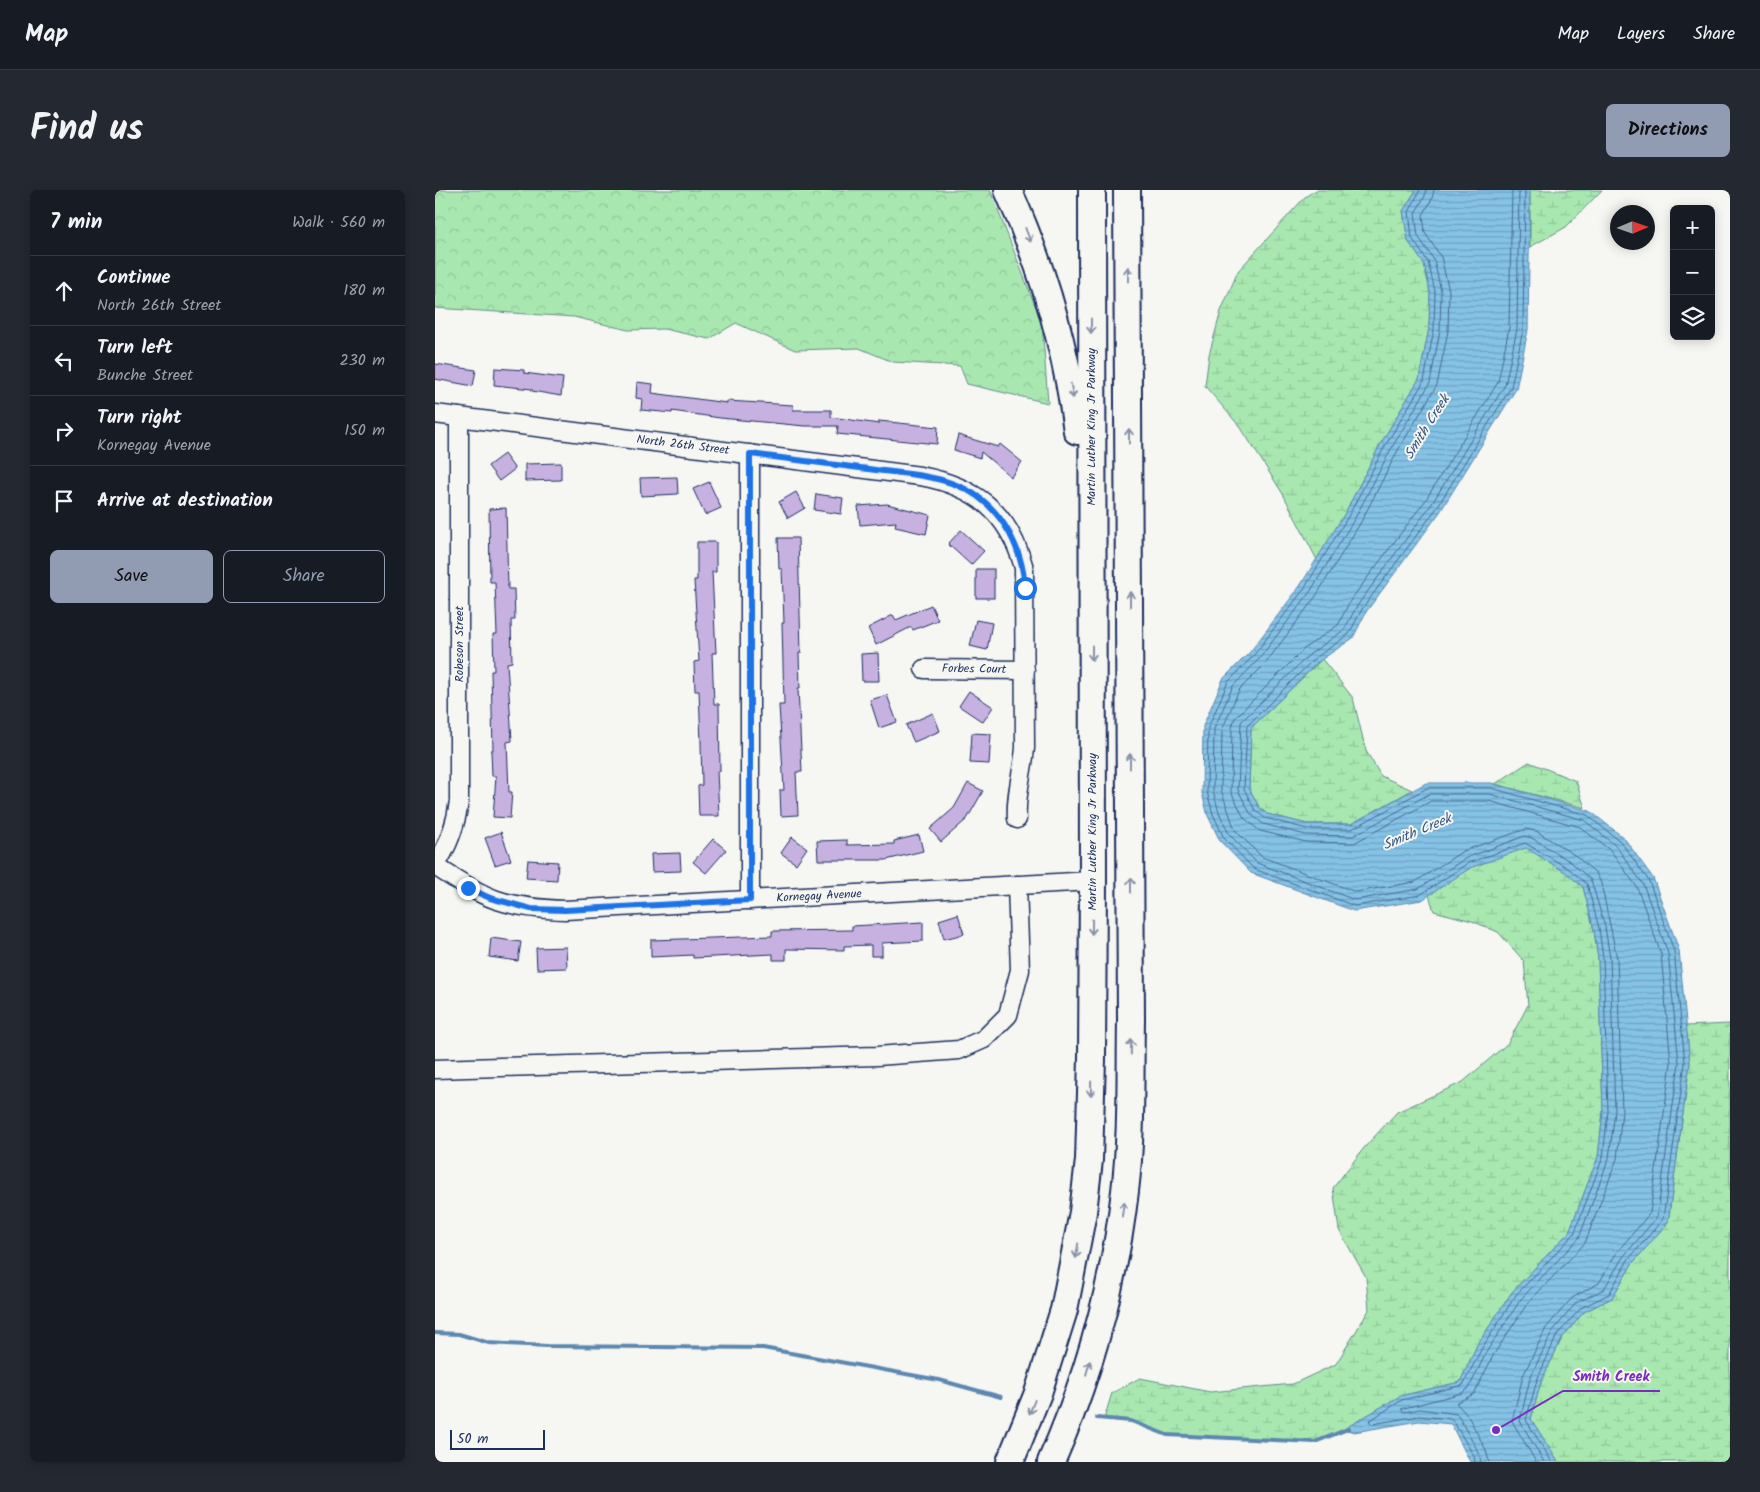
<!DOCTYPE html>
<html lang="en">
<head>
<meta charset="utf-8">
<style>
	:root { --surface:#171b24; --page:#242831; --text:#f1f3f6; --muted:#9ea1a6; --line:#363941; --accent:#919bb2 }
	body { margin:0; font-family:Kalam,sans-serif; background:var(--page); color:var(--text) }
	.controls { position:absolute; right:15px; top:15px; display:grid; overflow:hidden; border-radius:8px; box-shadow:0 2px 12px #0003 }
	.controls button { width:45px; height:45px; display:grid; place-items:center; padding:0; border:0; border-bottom:1px solid var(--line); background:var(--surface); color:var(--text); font:25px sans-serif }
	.compass { position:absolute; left:1175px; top:15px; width:45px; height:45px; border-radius:50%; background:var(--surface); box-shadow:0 2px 12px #0003; rotate:88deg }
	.scale { position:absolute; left:15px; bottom:12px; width:95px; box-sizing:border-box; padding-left:5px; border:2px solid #1b2f5e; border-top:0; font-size:14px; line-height:18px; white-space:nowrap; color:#1b2f5e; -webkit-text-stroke:4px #f6f6f2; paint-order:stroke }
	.stop { position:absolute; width:15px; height:15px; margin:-11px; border:4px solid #1a73e8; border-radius:50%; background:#fff }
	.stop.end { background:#1a73e8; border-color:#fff; box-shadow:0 1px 5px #0008 }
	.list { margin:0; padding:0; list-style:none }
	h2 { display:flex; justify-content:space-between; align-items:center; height:65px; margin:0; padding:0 20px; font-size:21px }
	h2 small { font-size:16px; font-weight:400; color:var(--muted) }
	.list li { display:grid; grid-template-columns:32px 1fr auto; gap:15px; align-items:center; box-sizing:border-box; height:70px; padding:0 20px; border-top:1px solid var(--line) }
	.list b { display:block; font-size:19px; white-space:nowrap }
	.list p { margin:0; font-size:16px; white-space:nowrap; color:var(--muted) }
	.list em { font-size:16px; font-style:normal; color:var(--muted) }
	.actions { display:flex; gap:10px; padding:15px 20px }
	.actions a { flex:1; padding:11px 0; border:1px solid var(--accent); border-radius:8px; text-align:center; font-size:18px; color:var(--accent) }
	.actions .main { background:var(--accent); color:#111 }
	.icon { flex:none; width:28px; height:28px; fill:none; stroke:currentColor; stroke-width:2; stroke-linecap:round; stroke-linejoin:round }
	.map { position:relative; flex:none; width:1295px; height:1272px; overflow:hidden; border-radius:8px }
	header { display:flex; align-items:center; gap:30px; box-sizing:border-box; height:70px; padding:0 25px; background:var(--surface); border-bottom:1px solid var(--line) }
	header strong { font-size:24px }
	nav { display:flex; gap:28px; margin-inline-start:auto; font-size:18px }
	.intro { display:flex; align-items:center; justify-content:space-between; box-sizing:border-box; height:120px; padding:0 30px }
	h1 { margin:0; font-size:35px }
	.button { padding:12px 22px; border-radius:8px; background:var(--accent); color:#111; font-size:18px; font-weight:700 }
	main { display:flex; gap:30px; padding:0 30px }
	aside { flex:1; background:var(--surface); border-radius:8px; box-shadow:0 2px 12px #0003 }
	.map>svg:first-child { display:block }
	.forest { fill:url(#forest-crowns); stroke:#628c87 }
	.wetland { fill:url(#wetland-marsh); stroke:#628c87 }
	.water { fill:url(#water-rules); stroke:#5b88b0 }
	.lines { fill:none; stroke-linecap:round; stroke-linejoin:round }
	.shore { stroke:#456a94; stroke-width:1 }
	.stream { stroke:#5b88b0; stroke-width:4 }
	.building { fill:#c7b1e1; stroke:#1b2f5e }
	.minor-casing { stroke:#1b2f5e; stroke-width:21 }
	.highway-casing { stroke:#1b2f5e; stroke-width:30 }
	.minor { stroke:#f6f6f2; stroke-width:18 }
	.highway { stroke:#f6f6f2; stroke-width:26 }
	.oneway { stroke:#8892a8 }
	.route { stroke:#1a73e8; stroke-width:6 }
	.labels { text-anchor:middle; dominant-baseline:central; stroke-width:4; stroke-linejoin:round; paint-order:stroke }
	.street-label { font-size:12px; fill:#1b2f5e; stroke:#f6f6f2 }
	.water-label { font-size:14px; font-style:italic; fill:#365480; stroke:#f6f6f2 }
	.leader { fill:none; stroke:#7b2cbf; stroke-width:2 }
	.callout-dot { fill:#7b2cbf; stroke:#f6f6f2; stroke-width:2 }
	.callout-label { font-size:14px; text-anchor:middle; font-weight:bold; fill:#7b2cbf; stroke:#f6f6f2; stroke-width:4; stroke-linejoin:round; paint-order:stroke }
</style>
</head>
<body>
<header>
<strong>Map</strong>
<nav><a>Map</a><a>Layers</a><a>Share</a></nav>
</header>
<div class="intro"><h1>Find us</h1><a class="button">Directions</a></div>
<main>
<aside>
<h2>7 min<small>Walk · 560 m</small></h2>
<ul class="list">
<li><svg class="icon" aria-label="ahead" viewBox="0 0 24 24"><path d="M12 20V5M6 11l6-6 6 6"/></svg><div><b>Continue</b><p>North 26th Street</p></div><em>180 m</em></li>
<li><svg class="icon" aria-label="left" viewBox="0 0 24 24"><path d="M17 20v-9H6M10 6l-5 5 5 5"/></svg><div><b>Turn left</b><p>Bunche Street</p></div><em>230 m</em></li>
<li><svg class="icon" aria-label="right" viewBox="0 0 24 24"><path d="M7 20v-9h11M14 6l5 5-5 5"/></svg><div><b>Turn right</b><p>Kornegay Avenue</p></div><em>150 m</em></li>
<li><svg class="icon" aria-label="arrive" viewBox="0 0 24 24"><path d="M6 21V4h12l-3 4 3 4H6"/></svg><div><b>Arrive at destination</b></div></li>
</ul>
<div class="actions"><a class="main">Save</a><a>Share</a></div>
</aside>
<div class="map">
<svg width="1295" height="1272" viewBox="0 0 1295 1272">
	<defs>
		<pattern id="forest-crowns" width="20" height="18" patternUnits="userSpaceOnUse" patternTransform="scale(1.25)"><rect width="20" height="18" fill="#a8e8b0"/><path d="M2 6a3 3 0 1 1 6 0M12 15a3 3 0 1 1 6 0" fill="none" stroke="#90c79a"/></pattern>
		<pattern id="wetland-marsh" width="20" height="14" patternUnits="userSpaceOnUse" patternTransform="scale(1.25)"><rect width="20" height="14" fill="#a8e8b0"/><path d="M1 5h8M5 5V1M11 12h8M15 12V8" fill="none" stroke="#90c79a"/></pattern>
		<pattern id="water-rules" width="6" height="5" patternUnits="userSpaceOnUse" patternTransform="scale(1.25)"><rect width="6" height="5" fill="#85c3e6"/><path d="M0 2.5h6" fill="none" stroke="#6c9fbe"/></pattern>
	</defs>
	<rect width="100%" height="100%" fill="#f6f6f2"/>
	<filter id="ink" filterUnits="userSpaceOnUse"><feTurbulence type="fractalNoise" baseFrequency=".02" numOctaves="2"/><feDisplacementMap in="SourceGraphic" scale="10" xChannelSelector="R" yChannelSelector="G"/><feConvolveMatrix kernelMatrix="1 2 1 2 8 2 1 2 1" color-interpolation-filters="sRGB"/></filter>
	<g filter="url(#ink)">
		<!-- forest -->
		<polygon class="forest" points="0,0 555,0 607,133 613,213 532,194 525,176 458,172 424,158 360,160 301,133 274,149 229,139 193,140 139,127 0,118"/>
		<!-- wetland -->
		<g class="wetland">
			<polygon points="881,0 981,0 968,21 973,51 989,74 995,101 994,138 984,189 946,253 910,323 882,370 848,304 806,238 770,196 774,165 786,121 803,81 870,7"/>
			<polygon points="1095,0 1167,0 1131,37 1095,57"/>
			<polygon points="887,469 918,508 931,561 946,586 977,600 916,634 872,634 832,624 824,617 814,598 816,538"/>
			<polygon points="1094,572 1141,591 1150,618 1060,594"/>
			<polygon points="1091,657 1130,682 1148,697 1159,740 1163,769 1168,922 1163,967 1134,1042 1077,1102 1042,1155 1025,1192 965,1206 909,1239 880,1252 732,1245 696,1231 669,1229 677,1203 705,1188 775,1202 858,1194 901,1174 934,1120 931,1087 904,1040 898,998 929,958 962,922 1028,892 1073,853 1093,815 1089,771 1063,742 1037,731 999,721 994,705 1035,678"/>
			<polygon points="1295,834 1295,1272 1123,1272 1096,1229 1106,1192 1127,1148 1149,1122 1177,1108 1197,1074 1233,1032 1255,873 1251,836"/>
		</g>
		<!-- water -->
		<polygon class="water" points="981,0 1095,0 1093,140 1081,199 1005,322 931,422 918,448 883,472 816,538 814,598 824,617 832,624 872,634 916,634 991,593 1056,593 1155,621 1189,648 1218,688 1244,760 1255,873 1233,1032 1197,1074 1177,1108 1149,1122 1127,1148 1106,1192 1096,1229 1123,1272 1035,1272 1016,1234 984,1231 919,1242 909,1239 965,1206 1025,1192 1042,1155 1077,1102 1134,1042 1163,967 1168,922 1163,769 1159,740 1148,697 1130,682 1091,658 1035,678 987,710 919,721 816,683 785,651 773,626 767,603 768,536 788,489 815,462 865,396 910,323 946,253 984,189 994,138 995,101 989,74 973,51 968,21"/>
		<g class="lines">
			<!-- shore -->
			<g class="shore">
				<polyline points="985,0 974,22 977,48 993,72 1000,101 999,139 989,191 950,256 914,325 869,399 819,465 793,492 773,538 772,602 778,624 789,648 819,679 920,716 985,705 1033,673 1090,653 1133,678 1152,694 1164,738 1168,768 1173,921 1168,967 1139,1044 1081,1105 1047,1158 1028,1195 967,1210 934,1231 937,1234 984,1226 1017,1229 1039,1266 1040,1272"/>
				<polyline points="991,0 990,6 980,23 983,46 999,70 1006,101 1005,140 995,193 956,259 920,328 875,402 824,469 798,496 779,539 778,601 784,622 794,644 822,673 920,710 983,699 1031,668 1090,646 1097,648 1136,672 1156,690 1170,737 1175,768 1180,921 1174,968 1144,1048 1086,1109 1052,1161 1034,1198 1027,1203 966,1219 969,1222 985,1219 1022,1224 1044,1263 1046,1272"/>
				<polyline points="999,0 997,9 988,25 990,43 1006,67 1014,101 1013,141 1002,195 962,262 926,332 881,406 830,474 804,500 787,540 786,600 800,640 827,667 921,702 980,692 1028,661 1091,639 1101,641 1141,666 1161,683 1166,693 1182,768 1187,921 1182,969 1150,1053 1092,1114 1059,1164 1039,1204 1021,1213 1033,1226 1051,1260 1054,1272"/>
				<polyline points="1077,0 1074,138 1063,192 990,311 915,411 903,435 870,458 800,528 797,537 796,602 809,628 825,641 871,652 919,653 996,611 1054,611 1145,637 1176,661 1202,697 1226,764 1236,873 1215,1023 1182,1062 1164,1093 1137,1108 1111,1138 1088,1186 1077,1231 1101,1272"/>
				<polyline points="1084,0 1082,139 1070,195 996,315 922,416 909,440 875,464 806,532 803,600 815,623 828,634 871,645 918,646 994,604 1055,604 1149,630 1181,656 1208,694 1233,763 1244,873 1222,1027 1188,1067 1169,1099 1141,1113 1117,1142 1095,1188 1085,1231 1109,1272"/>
				<polyline points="1090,0 1088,140 1076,197 1001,319 927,419 914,444 879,469 812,536 809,599 820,620 830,628 872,639 917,639 992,598 1056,598 1152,625 1186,652 1214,691 1239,761 1250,873 1228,1029 1193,1070 1174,1104 1146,1118 1122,1145 1102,1190 1091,1230 1117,1272"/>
			</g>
			<!-- stream -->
			<g class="stream">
				<polyline points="0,1143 24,1144 54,1153 112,1156 328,1158 504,1190 566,1207"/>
				<polyline points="662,1228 696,1231 732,1245 880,1252 913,1239"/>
			</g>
		</g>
		<!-- building -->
		<g class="building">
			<polygon points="0,174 41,180 38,196 0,189"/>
			<polygon points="60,178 89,180 89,183 128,188 126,206 97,201 97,199 59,195"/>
			<polygon points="202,192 218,194 217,203 292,213 292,211 358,215 358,220 396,220 396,227 444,234 444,231 503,237 502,254 402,244 403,236 370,236 285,228 237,221 237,223 206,220 207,209 201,208"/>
			<polygon points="523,245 563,257 565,254 587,272 576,287 546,262 545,268 519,260"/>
			<polygon points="69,264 80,279 64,291 53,276"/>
			<polygon points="126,273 126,290 90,291 90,274"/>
			<polygon points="242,287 243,304 206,306 205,288"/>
			<polygon points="274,292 286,318 270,325 258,299"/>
			<polygon points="361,302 370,318 353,328 344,312"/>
			<polygon points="381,304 408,308 406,324 379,320"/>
			<polygon points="452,314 495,325 491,344 460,337 461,332 425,335 423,316"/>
			<polygon points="71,318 73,399 79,399 80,430 76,430 77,472 72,473 77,551 72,552 74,602 77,602 75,628 58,627 61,586 57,586 56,560 58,560 56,481 59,481 58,444 62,444 60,392 55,392 54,319"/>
			<polygon points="526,340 549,361 536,375 513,354"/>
			<polygon points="343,348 363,348 366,463 364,463 365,498 363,498 367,582 361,582 363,625 346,626 345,600 349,600 344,515 349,515 347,433 349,433 347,379 344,379"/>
			<polygon points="262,352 281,352 281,382 277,382 281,463 277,463 279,514 284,514 285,581 282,581 284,626 264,626 263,596 267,595 266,553 264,501 260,501 259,472 264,471 259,390 262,390"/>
			<rect x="541" y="379" width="18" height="29"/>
			<polygon points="496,415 503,430 478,440 476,437 441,455 433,438 458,425 461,430"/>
			<polygon points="541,430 557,433 552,460 535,456"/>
			<polygon points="443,463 444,491 427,491 426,464"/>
			<polygon points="534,501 558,517 548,532 524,516"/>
			<polygon points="452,505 462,532 444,538 435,510"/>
			<polygon points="498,523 505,541 479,552 471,535"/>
			<polygon points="537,543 556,544 554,574 535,573"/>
			<polygon points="533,593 548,601 532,629 506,652 495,639 519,618"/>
			<polygon points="66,642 76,670 60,675 50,648"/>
			<polygon points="484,645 488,661 451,670 383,670 382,651 412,650 412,655 459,654 459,651"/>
			<polygon points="357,647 372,658 361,674 346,663"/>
			<polygon points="278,649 291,660 271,683 258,672"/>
			<polygon points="245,663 246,681 217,682 216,664"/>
			<polygon points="93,670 123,672 122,690 91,688"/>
			<polygon points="523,724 529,744 509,749 504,730"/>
			<polygon points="488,732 488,751 447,753 447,766 436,766 436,755 409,756 409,760 351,759 351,770 338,770 338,764 258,768 258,765 216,767 216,750 337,746 337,741 417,740 417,736"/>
			<polygon points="56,748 86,752 83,771 54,767"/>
			<polygon points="131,757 132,778 102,779 101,758"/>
		</g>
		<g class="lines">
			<defs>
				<g id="minor">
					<path d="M0 224 485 286C540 296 574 322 589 378L590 558C588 582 580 605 582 629"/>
					<polyline points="489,479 590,480"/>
					<path d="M0 676C50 709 69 718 130 720L658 691"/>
					<path d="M0 676C14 655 21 635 24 611V227"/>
					<polyline points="315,710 315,264"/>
					<polyline points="0,879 442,866 524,860 549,849 573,825 585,780 582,695"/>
				</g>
				<g id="highway">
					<path d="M573 0C608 77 631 157 642 241"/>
					<polyline points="575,1272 603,1203 629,1120 648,1022 654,970 657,869 658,691 657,0"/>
					<path d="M616 1272C654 1186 679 1095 690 1001 697 945 695 887 696 830L692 0"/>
				</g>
			</defs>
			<!-- minor casing -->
			<use href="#minor" class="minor-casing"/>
			<!-- highway casing -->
			<use href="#highway" class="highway-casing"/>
			<!-- minor -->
			<use href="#minor" class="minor"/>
			<!-- highway -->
			<use href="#highway" class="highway"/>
		</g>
		<!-- one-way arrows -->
		<defs><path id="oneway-shaft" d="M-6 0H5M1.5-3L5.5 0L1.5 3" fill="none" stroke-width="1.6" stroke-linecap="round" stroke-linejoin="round" transform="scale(1.25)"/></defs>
		<g class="oneway">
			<use href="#oneway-shaft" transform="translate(593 45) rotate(69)"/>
			<use href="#oneway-shaft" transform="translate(693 84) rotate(-90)"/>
			<use href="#oneway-shaft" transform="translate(656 136) rotate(90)"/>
			<use href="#oneway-shaft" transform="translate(637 201) rotate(80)"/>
			<use href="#oneway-shaft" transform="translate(694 246) rotate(-90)"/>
			<use href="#oneway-shaft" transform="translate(695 409) rotate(-90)"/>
			<use href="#oneway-shaft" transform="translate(657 463) rotate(90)"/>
			<use href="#oneway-shaft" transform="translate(695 571) rotate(-90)"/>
			<use href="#oneway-shaft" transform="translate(696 695) rotate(-90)"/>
			<use href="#oneway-shaft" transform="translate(657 737) rotate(91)"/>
			<use href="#oneway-shaft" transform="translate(696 857) rotate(-89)"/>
			<use href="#oneway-shaft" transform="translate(656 899) rotate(91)"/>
			<use href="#oneway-shaft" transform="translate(688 1019) rotate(-82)"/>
			<use href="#oneway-shaft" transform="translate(642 1061) rotate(99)"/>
			<use href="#oneway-shaft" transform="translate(653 1178) rotate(-74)"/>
			<use href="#oneway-shaft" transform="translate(597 1217) rotate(111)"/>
		</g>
	</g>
	<g class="lines" filter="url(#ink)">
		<!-- route -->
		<path class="route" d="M33 698 55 708 96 719 130 720 315 710V264C354 269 394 274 433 279 461 283 492 284 519 294 563 310 587 354 590 398"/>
	</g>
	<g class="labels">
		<!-- street labels -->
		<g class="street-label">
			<text transform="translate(656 237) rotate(-90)">Martin Luther King Jr Parkway</text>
			<text transform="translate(248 255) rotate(7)">North 26th Street</text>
			<text transform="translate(24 454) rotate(-90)">Robeson Street</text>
			<text transform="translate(539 479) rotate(1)">Forbes Court</text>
			<text transform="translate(657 642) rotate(-90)">Martin Luther King Jr Parkway</text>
			<text transform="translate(384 706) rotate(-3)">Kornegay Avenue</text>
		</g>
		<!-- water labels -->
		<g class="water-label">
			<text transform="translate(992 237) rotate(-58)">Smith Creek</text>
			<text transform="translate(982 642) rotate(-23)">Smith Creek</text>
		</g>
	</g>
	<!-- callouts -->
	<path class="leader" d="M1061 1240L1128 1201H1225"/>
	<circle class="callout-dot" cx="1061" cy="1240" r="5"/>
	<g class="callout-label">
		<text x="1176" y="1191">Smith Creek</text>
	</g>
</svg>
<div class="controls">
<button>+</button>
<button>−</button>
<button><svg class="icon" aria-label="layers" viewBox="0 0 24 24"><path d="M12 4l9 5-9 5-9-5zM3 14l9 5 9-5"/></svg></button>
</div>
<svg class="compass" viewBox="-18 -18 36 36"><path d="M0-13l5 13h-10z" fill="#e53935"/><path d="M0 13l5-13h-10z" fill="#9ea1a6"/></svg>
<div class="scale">50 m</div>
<div class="stop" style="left:590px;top:398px"></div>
<div class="stop end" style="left:33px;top:698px"></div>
</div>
</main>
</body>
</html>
